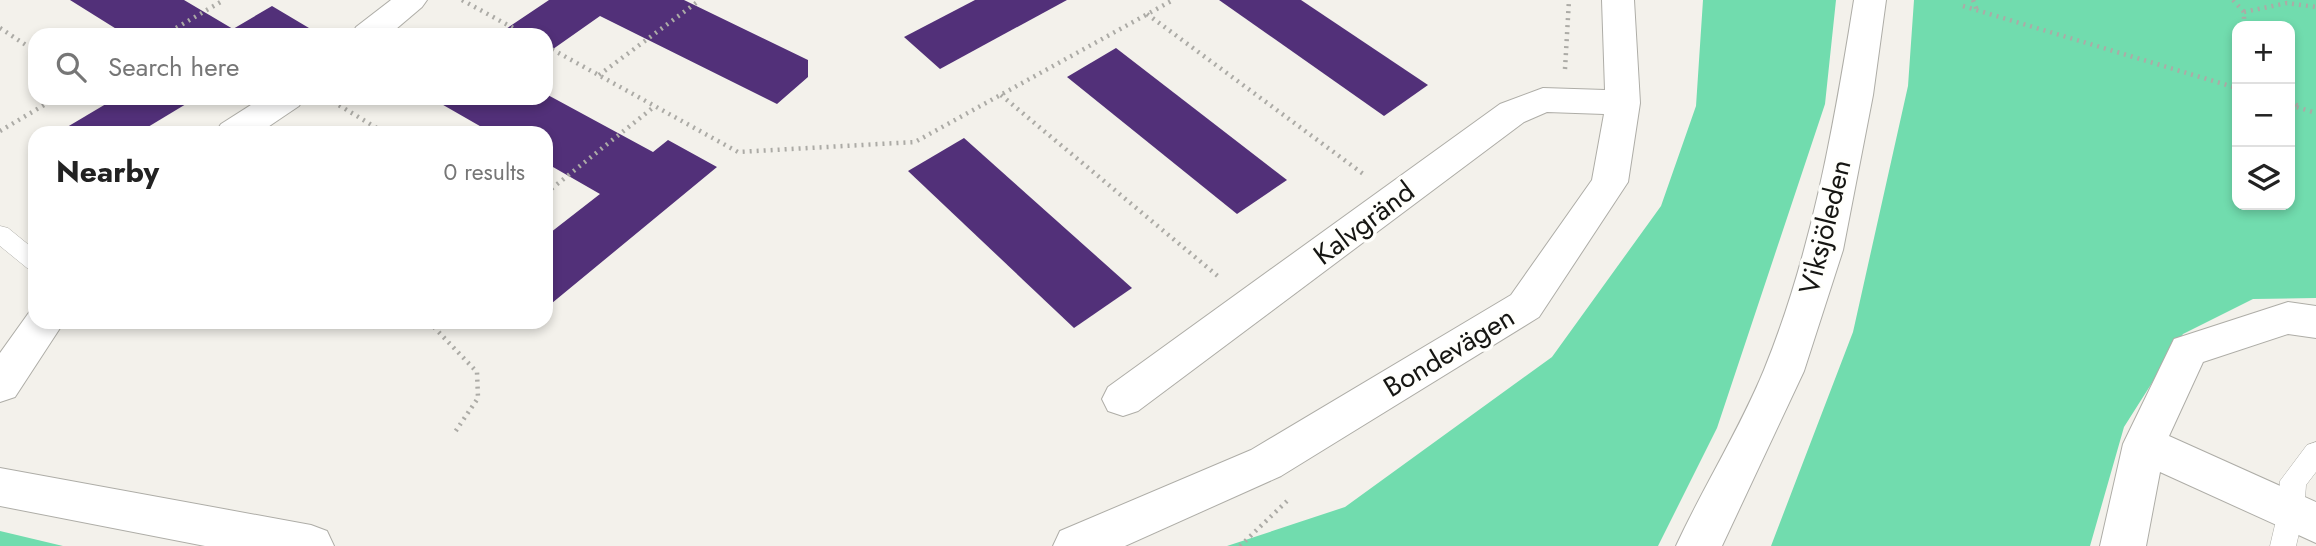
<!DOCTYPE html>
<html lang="en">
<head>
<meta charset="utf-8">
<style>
	:root { --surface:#fff; --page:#f2f2f2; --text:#222; --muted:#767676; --line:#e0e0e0 }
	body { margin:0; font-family:Jost,sans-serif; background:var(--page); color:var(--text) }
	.controls { position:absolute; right:21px; top:21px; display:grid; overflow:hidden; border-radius:14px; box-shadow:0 4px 10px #0003 }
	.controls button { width:63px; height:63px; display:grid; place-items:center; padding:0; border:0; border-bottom:2px solid var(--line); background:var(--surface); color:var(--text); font:35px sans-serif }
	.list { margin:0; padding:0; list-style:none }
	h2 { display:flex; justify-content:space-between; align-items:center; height:91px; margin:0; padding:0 28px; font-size:30px }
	h2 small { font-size:23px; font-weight:400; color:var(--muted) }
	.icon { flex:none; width:38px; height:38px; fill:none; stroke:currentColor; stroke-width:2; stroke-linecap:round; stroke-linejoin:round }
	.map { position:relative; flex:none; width:2316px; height:546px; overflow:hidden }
	.search { position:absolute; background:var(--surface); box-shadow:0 4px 10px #0003; left:28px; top:28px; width:525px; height:77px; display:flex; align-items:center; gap:18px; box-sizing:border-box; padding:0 24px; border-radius:21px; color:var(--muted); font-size:26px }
	.panel { position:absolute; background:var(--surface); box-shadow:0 4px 10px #0003; left:28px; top:126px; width:525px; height:203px; border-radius:21px }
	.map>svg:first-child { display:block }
	.forest { fill:#71dcae; fill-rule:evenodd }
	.building { fill:#523079 }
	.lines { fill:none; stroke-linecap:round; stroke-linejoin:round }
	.service-casing { stroke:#aeada7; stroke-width:1 }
	.minor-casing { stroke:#aeada7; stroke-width:2 }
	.secondary-casing { stroke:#aeada7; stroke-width:2 }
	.path { stroke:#acaba6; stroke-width:4.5; stroke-dasharray:2 5; stroke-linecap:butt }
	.service { fill:#fff; fill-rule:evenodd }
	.minor { fill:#fff; fill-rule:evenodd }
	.secondary { fill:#fff; fill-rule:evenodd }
	.labels { text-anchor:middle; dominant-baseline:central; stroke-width:7; stroke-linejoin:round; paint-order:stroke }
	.street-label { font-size:28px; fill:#161613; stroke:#fffffc }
</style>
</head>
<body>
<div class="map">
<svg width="2316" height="546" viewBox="0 0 2316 546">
	<rect width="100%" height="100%" fill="#f3f1eb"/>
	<!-- forest -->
	<g class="forest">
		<polygon points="1703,0 1836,0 1825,104 1717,428 1658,546 1227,546 1345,507 1552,357 1661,206 1696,106"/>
		<path d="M1914 0H2316V298L2253 299 2183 334 2124 427 2090 546H1771L1853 332 1908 86ZM2237 26H2290V205H2237Z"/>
		<polygon points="0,531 63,546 0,546"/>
	</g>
	<!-- building -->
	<g class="building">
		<polygon points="70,0 184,0 233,29 272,6 309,28 298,35 126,35"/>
		<polygon points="549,0 684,0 808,60 808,77 777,104 600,16 546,54 546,35 497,35"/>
		<polygon points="975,0 1067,0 940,69 904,37"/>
		<polygon points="1219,0 1301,0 1428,85 1384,116"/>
		<polygon points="1116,48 1287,180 1237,214 1067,77"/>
		<polygon points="546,94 653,152 668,140 717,167 546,308 546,236 600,194 546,163 546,133 492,133 431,98 546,98"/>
		<polygon points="116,98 196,98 138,133 57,133"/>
		<polygon points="964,138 1132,288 1074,328 908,171"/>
	</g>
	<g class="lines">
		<defs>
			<g id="service">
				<polygon points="0,226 8,228 35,250 35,271 27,268 0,246"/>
				<polygon points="2316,442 2316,472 2306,485 2304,512 2296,546 2270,546 2278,512 2280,481 2307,445"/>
			</g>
			<g id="minor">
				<polygon points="391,0 427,0 422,7 389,35 352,35 356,27"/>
				<polygon points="1602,0 1634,0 1640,103 1628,182 1539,317 1281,476 1125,546 1053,546 1060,531 1251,450 1511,295 1592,180 1604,114 1547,112 1524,122 1138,411 1123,416 1108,411 1102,399 1108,387 1500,104 1543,88 1605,90"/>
				<polygon points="262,98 304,98 299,106 259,133 215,133 221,124"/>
				<polygon points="2288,302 2316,306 2316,338 2288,334 2203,362 2169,436 2316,502 2316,543 2160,472 2146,546 2100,546 2123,444 2174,339"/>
				<polygon points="35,309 35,322 64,322 15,397 0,402 0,353 30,311"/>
				<polygon points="0,468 311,525 327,531 334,546 205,546 0,506"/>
			</g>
			<path id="secondary" d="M1854 0H1886L1873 95 1843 250 1804 371 1722 546H1676C1703 487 1739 431 1764 370 1812 252 1834 125 1854 0Z"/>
		</defs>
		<!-- service casing -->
		<use href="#service" class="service-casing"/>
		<!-- minor casing -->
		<use href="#minor" class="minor-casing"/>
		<!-- secondary casing -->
		<use href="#secondary" class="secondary-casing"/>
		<!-- path -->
		<g class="path">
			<polyline points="462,0 526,35"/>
			<polyline points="1973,0 1977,10"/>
			<polyline points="2233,0 2244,12 2244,26"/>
			<polyline points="1963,6 2237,88"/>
			<polyline points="2244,12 2287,3 2316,7"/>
			<polyline points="1147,14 1366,176"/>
			<polyline points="0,28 35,51"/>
			<polyline points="164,35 224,0"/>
			<polyline points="546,46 738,152 915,142 1173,0"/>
			<polyline points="1565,69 1569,0"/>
			<polyline points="599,75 700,0"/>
			<polyline points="1001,95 1220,278"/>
			<polyline points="327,98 385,133"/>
			<polyline points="2290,100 2298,106"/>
			<polyline points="2290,105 2316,113"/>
			<polyline points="0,131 56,98"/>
			<polyline points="546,193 655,106"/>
			<polyline points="429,322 477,372 478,398 453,435"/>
			<polyline points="1240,546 1288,500"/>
		</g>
		<!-- service -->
		<use href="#service" class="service"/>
		<!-- minor -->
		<use href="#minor" class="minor"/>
		<!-- secondary -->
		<use href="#secondary" class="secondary"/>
	</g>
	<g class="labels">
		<!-- street labels -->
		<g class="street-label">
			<text transform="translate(1364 223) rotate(-37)">Kalvgränd</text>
			<text transform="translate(1825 227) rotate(-76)">Viksjöleden</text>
			<text transform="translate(1449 352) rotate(-31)">Bondevägen</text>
		</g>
	</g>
</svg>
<div class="controls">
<button>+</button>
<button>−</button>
<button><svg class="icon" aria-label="layers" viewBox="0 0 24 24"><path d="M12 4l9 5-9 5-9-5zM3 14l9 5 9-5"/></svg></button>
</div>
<div class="search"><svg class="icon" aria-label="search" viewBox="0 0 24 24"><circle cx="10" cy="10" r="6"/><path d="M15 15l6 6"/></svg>Search here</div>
<section class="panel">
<h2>Nearby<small>0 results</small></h2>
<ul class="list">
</ul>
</section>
</div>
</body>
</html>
